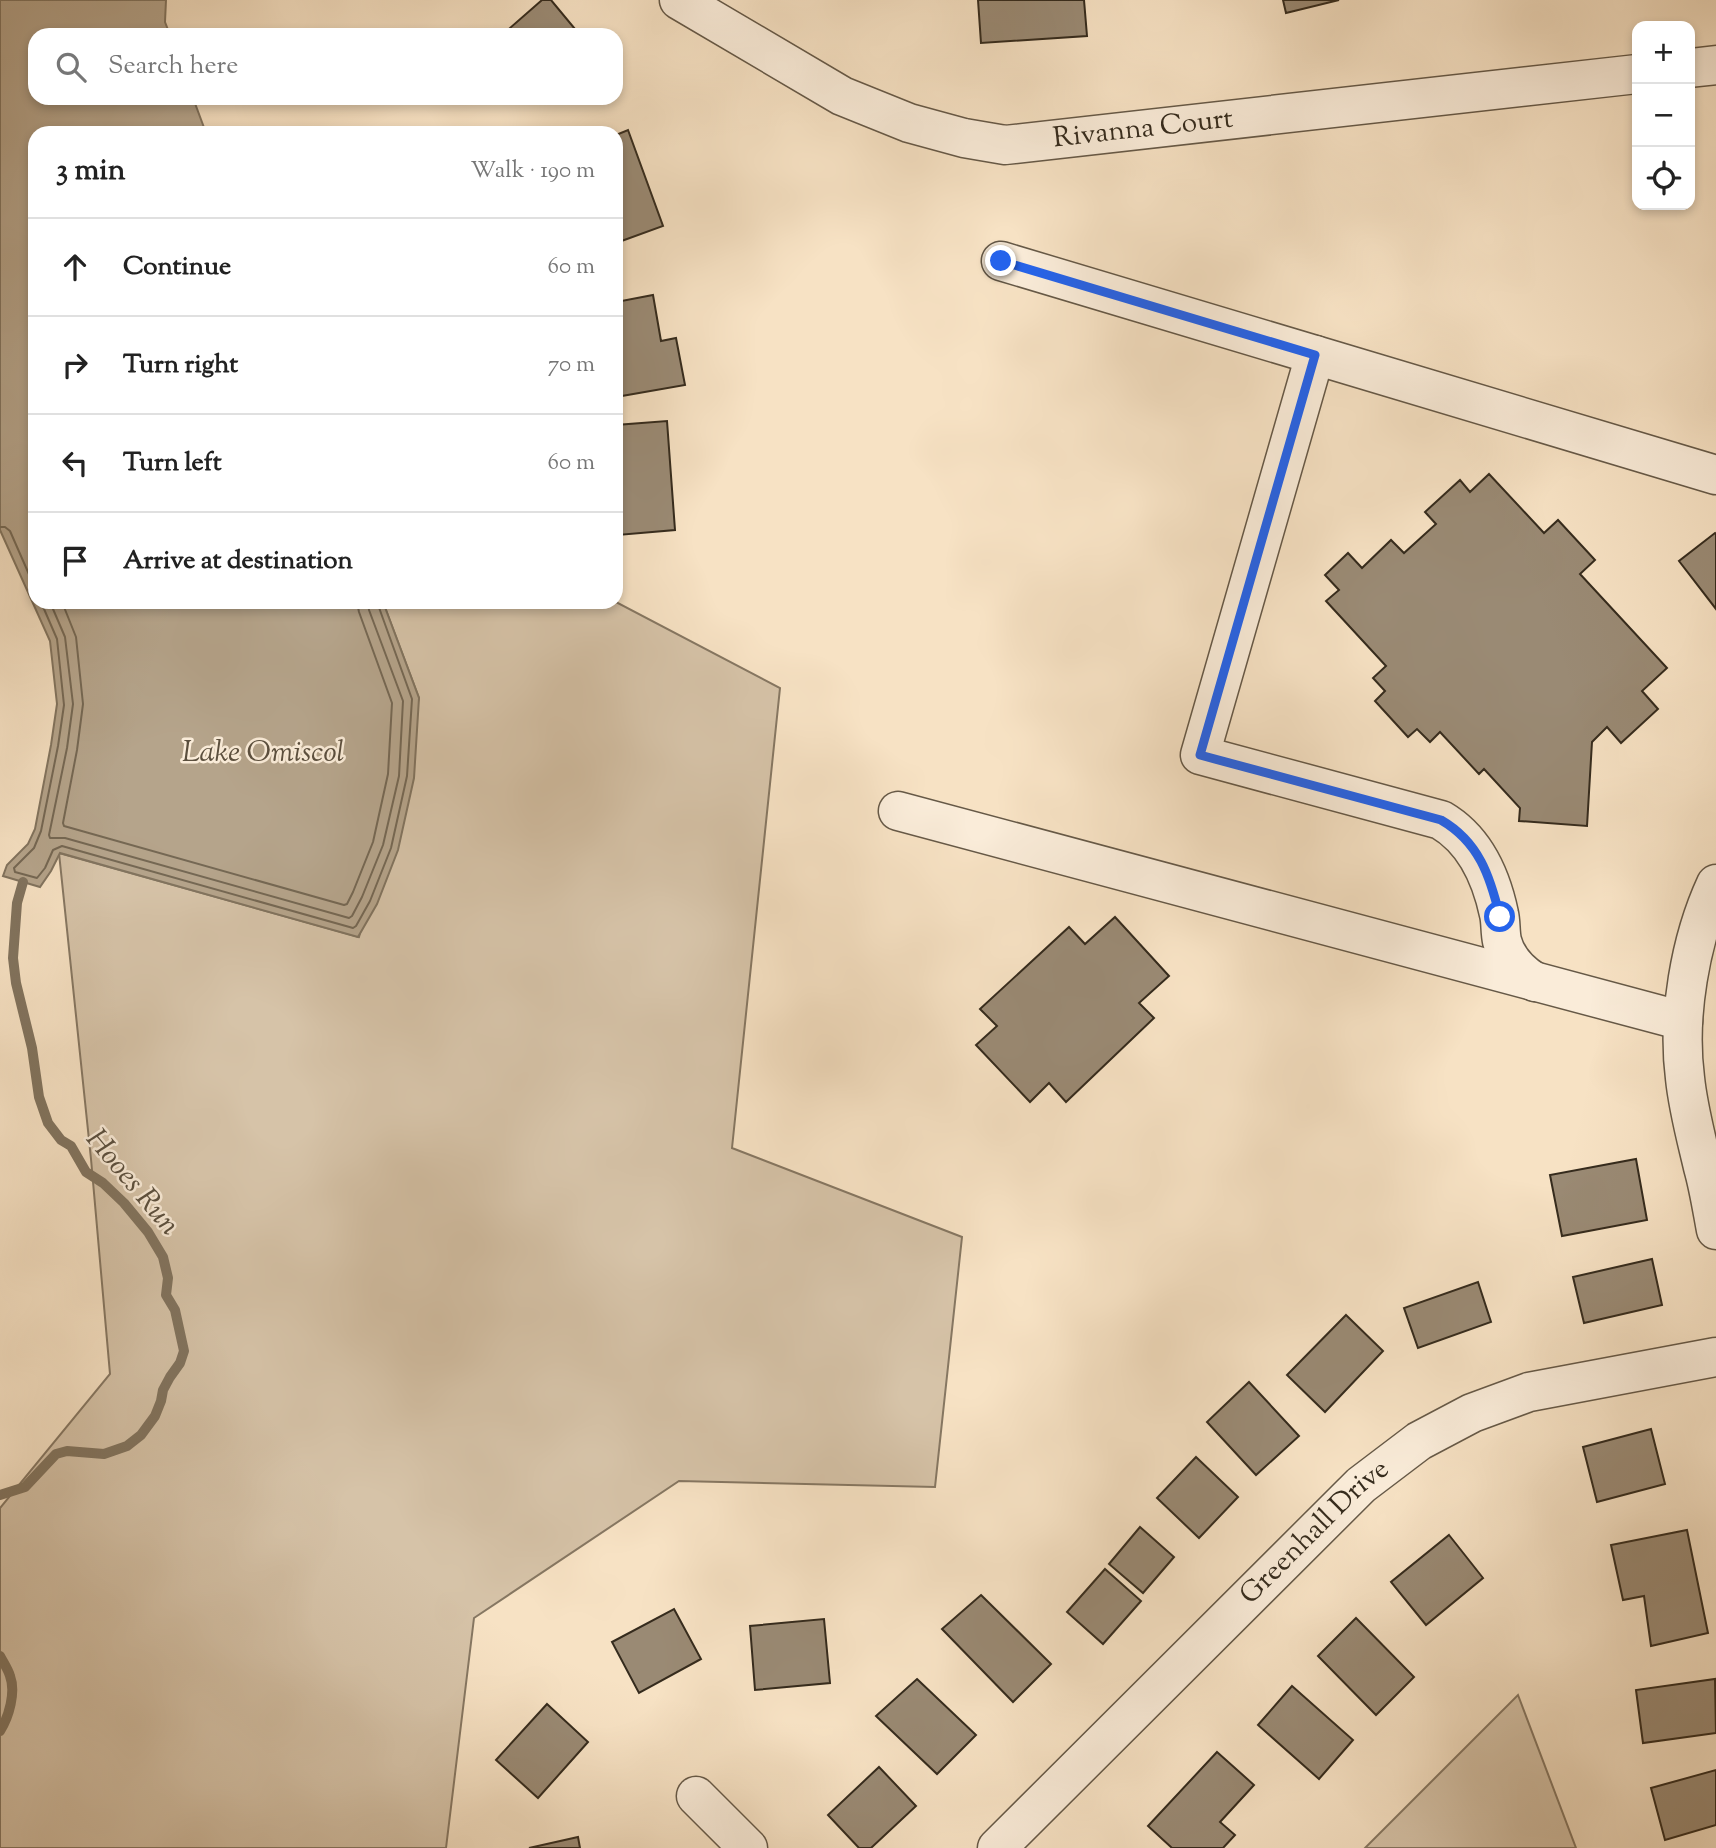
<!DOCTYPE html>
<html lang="en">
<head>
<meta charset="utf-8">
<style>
	:root { --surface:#fff; --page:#f6f6f6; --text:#222; --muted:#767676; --line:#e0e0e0 }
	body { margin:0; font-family:"Sorts Mill Goudy",serif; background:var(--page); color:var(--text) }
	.controls { position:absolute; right:21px; top:21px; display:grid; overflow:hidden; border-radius:14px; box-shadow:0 4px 10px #0003 }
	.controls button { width:63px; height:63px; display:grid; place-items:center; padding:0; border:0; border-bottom:2px solid var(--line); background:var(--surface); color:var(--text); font:35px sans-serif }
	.stop { position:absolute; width:21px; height:21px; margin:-16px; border:5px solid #2563eb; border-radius:50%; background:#fff }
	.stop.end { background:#2563eb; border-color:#fff; box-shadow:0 2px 7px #0008 }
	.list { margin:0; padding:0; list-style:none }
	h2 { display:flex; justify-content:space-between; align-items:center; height:91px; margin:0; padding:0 28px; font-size:30px }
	h2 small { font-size:23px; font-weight:400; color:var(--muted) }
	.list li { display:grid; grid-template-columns:46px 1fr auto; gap:21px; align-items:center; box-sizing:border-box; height:98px; padding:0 28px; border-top:2px solid var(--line) }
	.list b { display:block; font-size:26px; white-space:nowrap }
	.list em { font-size:23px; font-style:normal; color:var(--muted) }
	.icon { flex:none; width:38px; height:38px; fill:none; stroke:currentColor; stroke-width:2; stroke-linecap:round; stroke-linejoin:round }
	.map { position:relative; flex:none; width:1716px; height:1848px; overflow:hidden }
	.search { position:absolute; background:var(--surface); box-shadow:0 4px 10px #0003; left:28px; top:28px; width:595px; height:77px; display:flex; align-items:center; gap:18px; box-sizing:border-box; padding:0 24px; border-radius:21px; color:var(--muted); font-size:26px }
	.panel { position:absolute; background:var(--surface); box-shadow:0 4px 10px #0003; left:28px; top:126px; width:595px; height:483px; border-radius:21px }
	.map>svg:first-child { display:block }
	.green { fill:#d6c3a8; stroke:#867762; stroke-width:2 }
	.water { fill:#b5a48b; stroke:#82745f; stroke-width:2 }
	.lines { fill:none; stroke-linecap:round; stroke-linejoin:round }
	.shore { stroke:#756854; stroke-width:2 }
	.stream { stroke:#82745f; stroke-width:10 }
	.building { fill:#9a8a74; stroke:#352b1d; stroke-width:2 }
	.minor-casing { stroke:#665947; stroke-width:41 }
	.minor { stroke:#faecd9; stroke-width:38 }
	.route { stroke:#2563eb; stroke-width:9 }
	.labels { text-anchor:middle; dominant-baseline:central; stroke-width:5; stroke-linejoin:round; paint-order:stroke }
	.street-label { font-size:28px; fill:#352b1d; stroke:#faecd9 }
	.water-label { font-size:30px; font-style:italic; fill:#5b4f3e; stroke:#faecd9 }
</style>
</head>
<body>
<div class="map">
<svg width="1716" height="1848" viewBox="0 0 1716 1848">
	<rect width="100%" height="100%" fill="#f7e2c4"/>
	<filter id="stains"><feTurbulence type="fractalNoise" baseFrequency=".00286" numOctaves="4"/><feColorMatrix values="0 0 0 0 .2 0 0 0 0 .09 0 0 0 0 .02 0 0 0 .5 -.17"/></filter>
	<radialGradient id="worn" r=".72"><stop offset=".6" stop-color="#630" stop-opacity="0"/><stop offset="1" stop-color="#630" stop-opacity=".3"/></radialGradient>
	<!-- green -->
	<g class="green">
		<polygon points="383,602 616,602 780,688 732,1148 962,1237 935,1487 679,1481 474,1618 446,1848 0,1848 0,1508 110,1374 91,1159 59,853 359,937 419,698"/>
		<polygon points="1518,1695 1576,1848 1365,1848"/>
	</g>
	<!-- water -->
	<polygon class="water" points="0,0 166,0 165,22 170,35 35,35 35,98 193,98 206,133 35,133 35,602 383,602 419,698 414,778 398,850 377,904 358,937 60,853 51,871 40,887 3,876 7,865 28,844 35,829 51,745 57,704 50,641 0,530"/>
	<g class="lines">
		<!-- shore -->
		<g class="shore">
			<polyline points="0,527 5,527 10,531 35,588"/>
			<polyline points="41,602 57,639 64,705 58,746 41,831 34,848 14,868 15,872 37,878 45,868 53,850 62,846 353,928 356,926 370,901 391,848 407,776 412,699 377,602"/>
			<polyline points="50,602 65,637 73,704 67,748 49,835 50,838 65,838 349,918 352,916 362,897 383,845 399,776 403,701 369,610 368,602"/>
			<polyline points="62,602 76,637 83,704 77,750 63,823 64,826 344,905 347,904 353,892 373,842 388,774 392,703 359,612 357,602"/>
		</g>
		<!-- stream -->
		<g class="stream">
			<polyline points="0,1495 25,1487 56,1454 67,1451 104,1454 127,1446 141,1435 155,1416 161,1401 163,1390 170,1377 180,1363 184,1351 175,1310 166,1295 168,1278 163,1257 148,1232 124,1203 103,1183 86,1172 71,1146 61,1140 48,1123 39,1097 32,1048 16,983 13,958 17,903 23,882"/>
			<path d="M0 1656C3 1662 8 1669 10 1676 16 1692 9 1717 0 1731"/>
		</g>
	</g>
	<!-- building -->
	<g class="building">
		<polygon points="542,0 551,0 580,35 502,35"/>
		<polygon points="978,0 1084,0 1087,36 981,43"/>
		<polygon points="1283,0 1339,0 1286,13"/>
		<polygon points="628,130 663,226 616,243 616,135"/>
		<polygon points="653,295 661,341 676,338 685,385 616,397 616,302"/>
		<polygon points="667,421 675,530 618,535 616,503 616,425"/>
		<polygon points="1489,474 1544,533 1558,520 1595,560 1580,574 1667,668 1642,691 1658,709 1621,743 1607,727 1592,742 1587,826 1519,821 1520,808 1484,769 1479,774 1440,732 1430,742 1417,729 1408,737 1375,701 1385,691 1373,678 1386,666 1326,601 1339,590 1325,575 1348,553 1362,568 1391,540 1404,553 1436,524 1425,512 1460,480 1470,492"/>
		<polygon points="1715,533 1716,534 1716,609 1679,561"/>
		<polygon points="1115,917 1169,976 1139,1003 1154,1018 1066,1102 1049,1083 1030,1102 976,1045 997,1026 980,1009 1069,927 1085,944"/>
		<polygon points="1636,1159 1647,1220 1562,1236 1550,1175"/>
		<polygon points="1652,1259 1662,1305 1584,1323 1573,1277"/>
		<polygon points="1478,1282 1491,1322 1418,1348 1404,1308"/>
		<polygon points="1346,1315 1383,1351 1325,1412 1287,1375"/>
		<polygon points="1249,1382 1299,1436 1256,1475 1207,1422"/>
		<polygon points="1651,1429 1665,1484 1597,1502 1583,1447"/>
		<polygon points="1196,1457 1238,1497 1199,1538 1157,1498"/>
		<polygon points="1140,1527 1174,1557 1143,1593 1109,1564"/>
		<polygon points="1687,1530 1708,1633 1651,1646 1644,1596 1623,1600 1611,1545"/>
		<polygon points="1449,1535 1483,1578 1426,1625 1391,1582"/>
		<polygon points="1105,1569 1141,1601 1103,1644 1067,1612"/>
		<polygon points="981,1595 1051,1664 1013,1702 942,1629"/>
		<polygon points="674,1609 701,1659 639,1693 612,1642"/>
		<polygon points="1356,1618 1414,1677 1376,1715 1318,1656"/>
		<polygon points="824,1619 830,1683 755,1690 750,1626"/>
		<polygon points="917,1679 976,1735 937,1774 876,1716"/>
		<polygon points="1715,1679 1716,1733 1643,1743 1636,1690"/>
		<polygon points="1292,1686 1353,1740 1319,1779 1258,1725"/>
		<polygon points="547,1704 588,1742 538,1798 496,1760"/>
		<polygon points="1217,1752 1254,1785 1220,1822 1235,1835 1223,1848 1172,1848 1148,1826"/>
		<polygon points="879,1767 916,1806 871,1848 859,1848 828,1815"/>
		<polygon points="1716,1770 1716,1825 1665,1840 1651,1788"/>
		<polygon points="578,1837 580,1848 529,1848"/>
	</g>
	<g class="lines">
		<defs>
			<g id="minor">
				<path id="s1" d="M679 0 842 96 909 123 964 138 1005 145 1637 74"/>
				<polyline points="1690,68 1716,65"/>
				<polyline points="1001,261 1716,475"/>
				<path d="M1315 355 1200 755 1441 820C1475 840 1491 876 1499 914 1501 922 1500 932 1502 941 1507 960 1519 972 1535 982"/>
				<polyline points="898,811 1683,1021"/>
				<path d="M1716 884C1690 940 1677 1017 1685 1078 1688 1108 1696 1137 1703 1167 1709 1188 1712 1209 1716 1230"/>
				<polyline points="696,1796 748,1848"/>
				<path id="s2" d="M997 1848 1361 1485 1419 1441 1472 1413 1529 1392 1716 1357"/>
			</g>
		</defs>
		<!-- minor casing -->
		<use href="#minor" class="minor-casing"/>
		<!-- minor -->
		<use href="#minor" class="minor"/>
	</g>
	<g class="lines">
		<!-- route -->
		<path class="route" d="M1001 261 1315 355 1200 755 1441 820C1479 842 1490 876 1500 917"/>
	</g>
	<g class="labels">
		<!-- street labels -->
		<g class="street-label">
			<text stroke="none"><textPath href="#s1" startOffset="499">Rivanna Court</textPath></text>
			<text stroke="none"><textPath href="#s2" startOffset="448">Greenhall Drive</textPath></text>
		</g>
		<!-- water labels -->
		<g class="water-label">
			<text x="263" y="753">Lake Omiscol</text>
			<text transform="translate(132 1183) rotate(50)">Hooes Run</text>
		</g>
	</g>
	<rect width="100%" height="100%" filter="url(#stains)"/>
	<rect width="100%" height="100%" fill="url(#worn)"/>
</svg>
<div class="controls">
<button>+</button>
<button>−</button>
<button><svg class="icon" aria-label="locate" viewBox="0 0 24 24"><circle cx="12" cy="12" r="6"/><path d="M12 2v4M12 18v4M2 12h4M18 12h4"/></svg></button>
</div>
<div class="stop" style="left:1500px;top:917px"></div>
<div class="stop end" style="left:1001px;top:261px"></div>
<div class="search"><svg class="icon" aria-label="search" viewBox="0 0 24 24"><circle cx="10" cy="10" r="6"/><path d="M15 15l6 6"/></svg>Search here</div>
<section class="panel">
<h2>3 min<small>Walk · 190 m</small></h2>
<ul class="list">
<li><svg class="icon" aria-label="ahead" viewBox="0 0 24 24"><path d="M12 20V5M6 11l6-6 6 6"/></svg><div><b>Continue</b></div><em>60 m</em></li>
<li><svg class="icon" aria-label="right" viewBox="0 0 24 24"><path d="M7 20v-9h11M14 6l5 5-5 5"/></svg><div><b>Turn right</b></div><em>70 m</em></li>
<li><svg class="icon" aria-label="left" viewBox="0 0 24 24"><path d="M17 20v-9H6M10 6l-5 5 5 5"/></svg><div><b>Turn left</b></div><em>60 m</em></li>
<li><svg class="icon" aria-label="arrive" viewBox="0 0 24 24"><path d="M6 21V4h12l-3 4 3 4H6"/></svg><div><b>Arrive at destination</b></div></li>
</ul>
</section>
</div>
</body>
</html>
